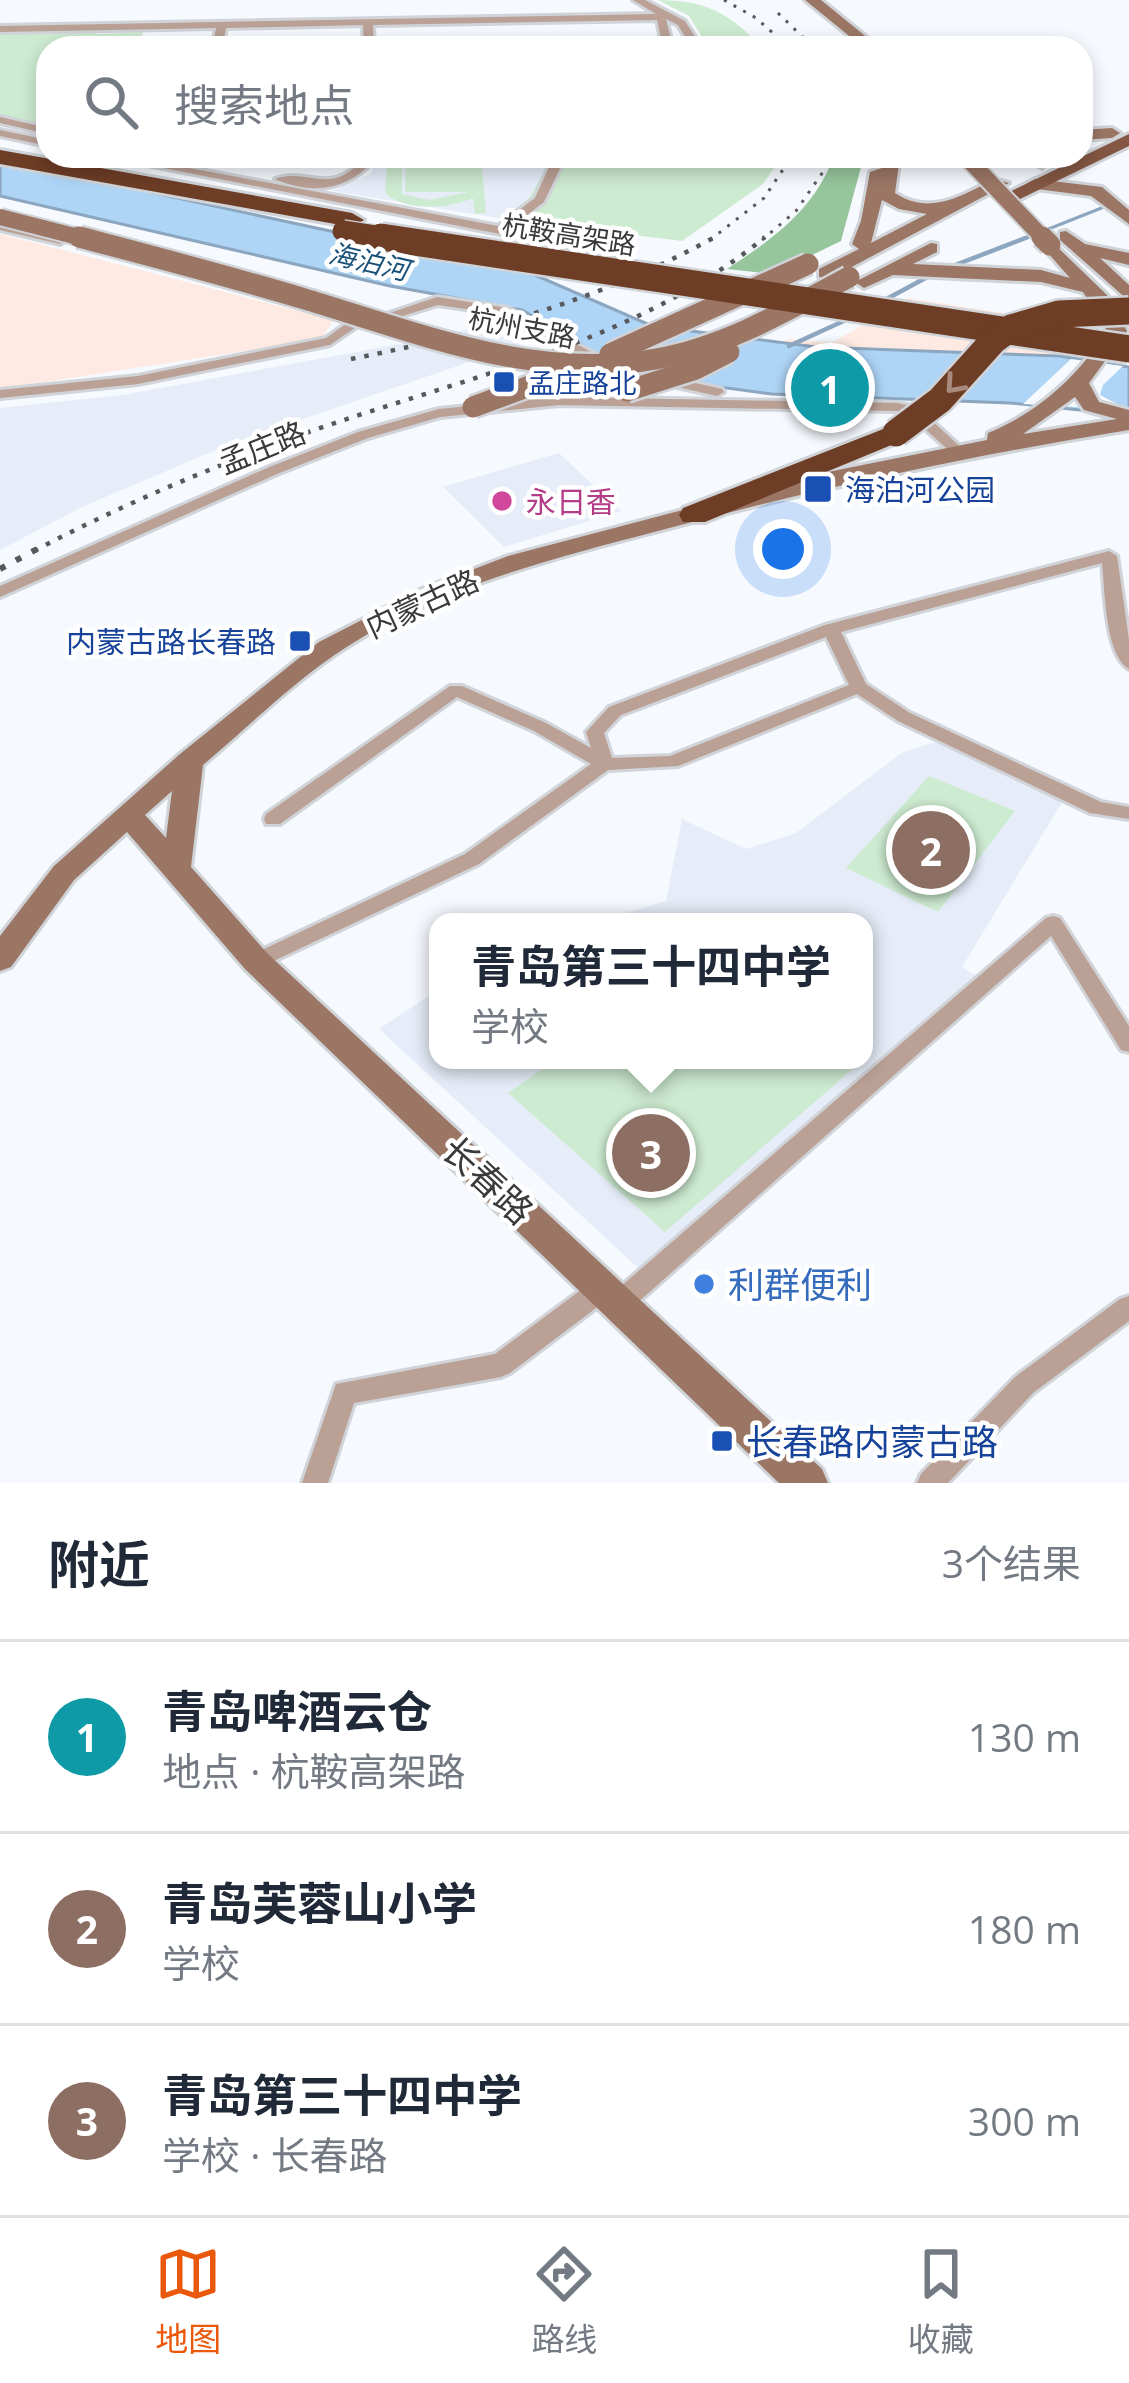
<!DOCTYPE html>
<html lang="zh">
<head>
<meta charset="utf-8">
<style>
	:root { --surface:#fff; --page:#f6f6f7; --text:#1f2937; --muted:#747a83; --line:#e0e1e3; --accent:#ea580c }
	body { margin:0; font-family:"Open Sans","Noto Sans SC",sans-serif; background:var(--page); color:var(--text) }
	.you { position:absolute; left:783px; top:549px; width:42px; height:42px; margin:-30px; border:9px solid #fff; border-radius:50%; background:#1a73e8; box-shadow:0 0 0 18px #1a73e833 }
	.badge { display:grid; place-items:center; width:78px; height:78px; border-radius:50%; background:var(--accent); color:#fff; font-size:39px; font-weight:700 }
	.pin { position:absolute; translate:-50% -50%; border:6px solid #fff; box-shadow:0 3px 12px #0006 }
	.popup { position:absolute; left:429px; top:913px; width:444px; height:156px; box-sizing:border-box; display:grid; place-content:center; border-radius:24px; background:var(--surface); filter:drop-shadow(0 3px 9px #0005); font-size:39px; white-space:nowrap; color:var(--muted) }
	.popup b { font-size:45px; color:var(--text) }
	.popup::after { content:''; position:absolute; left:50%; top:100%; margin-left:-24px; border:24px solid transparent; border-top-color:var(--surface) }
	.list { margin:0; padding:0; list-style:none }
	h2 { display:flex; justify-content:space-between; align-items:center; height:156px; margin:0; padding:0 48px; font-size:51px }
	h2 small { font-size:39px; font-weight:400; color:var(--muted) }
	.list li { display:grid; grid-template-columns:78px 1fr auto; gap:36px; align-items:center; box-sizing:border-box; height:192px; padding:0 48px; border-top:3px solid var(--line) }
	.list b { display:block; font-size:45px; white-space:nowrap }
	.list p { margin:0; font-size:39px; white-space:nowrap; color:var(--muted) }
	.list em { font-size:39px; font-style:normal; color:var(--muted) }
	.icon { flex:none; width:66px; height:66px; fill:none; stroke:currentColor; stroke-width:2; stroke-linecap:round; stroke-linejoin:round }
	.map { position:relative; flex:none; width:1129px; height:1483px; overflow:hidden }
	.search { position:absolute; background:var(--surface); box-shadow:0 6px 18px #0003; left:36px; right:36px; top:36px; height:132px; display:flex; align-items:center; gap:30px; box-sizing:border-box; padding:0 42px; border-radius:36px; color:var(--muted); font-size:45px }
	.sheet { height:732px; background:var(--surface) }
	nav { display:flex; justify-content:space-around; align-items:center; box-sizing:border-box; height:168px; border-top:3px solid var(--line); background:var(--surface); font-size:33px; color:var(--muted) }
	nav a { display:grid; justify-items:center; gap:6px }
	nav .on { color:var(--accent) }
	.map>svg:first-child { display:block }
	.built { fill:#e6edf8 }
	.industrial { fill:#feeae2 }
	.green { fill:#cdebd0 }
	.forest { fill:#97c69c }
	.water { fill:#aed5f6; stroke:#8ba6be; stroke-width:3 }
	.pier { fill:#f6f9fe }
	.lines { fill:none; stroke-linecap:round; stroke-linejoin:round }
	.stream-far1 { stroke:#8ba6be; stroke-width:3 }
	.stream { stroke:#8ba6be; stroke-width:4.5 }
	.street-casing { stroke:#d0d3d7; stroke-width:6 }
	.secondary-casing { stroke:#d0d3d7; stroke-width:6 }
	.primary-casing { stroke:#d0d3d7; stroke-width:6 }
	.highway-casing { stroke:#d0d3d7; stroke-width:6 }
	.street { fill:#baa095; fill-rule:evenodd }
	.secondary { fill:#9b7665; fill-rule:evenodd }
	.primary { fill:#835743; fill-rule:evenodd }
	.highway { fill:#6e3d26; fill-rule:evenodd }
	.rail-far2 { stroke:#57585b; stroke-width:3; stroke-dasharray:3 8; stroke-linecap:butt }
	.rail-far1 { stroke:#57585b; stroke-width:4.5; stroke-dasharray:4.5 9; stroke-linecap:butt }
	.rail { stroke:#57585b; stroke-width:6; stroke-dasharray:6 12; stroke-linecap:butt }
	.secondary-bridge-far1-casing { stroke:#d0d3d7; stroke-width:20; stroke-linecap:butt }
	.secondary-bridge-casing { stroke:#d0d3d7; stroke-width:26; stroke-linecap:butt }
	.highway-bridge-far1-casing { stroke:#d0d3d7; stroke-width:24; stroke-linecap:butt }
	.highway-bridge-casing { stroke:#d0d3d7; stroke-width:32; stroke-linecap:butt }
	.secondary-bridge-far1 { stroke:#9b7665; stroke-width:16 }
	.secondary-bridge { stroke:#9b7665; stroke-width:21 }
	.highway-bridge-far1 { stroke:#6e3d26; stroke-width:21 }
	.highway-bridge { stroke:#6e3d26; stroke-width:27 }
	.oneway { stroke:#a88b7d }
	.transit-dot { fill:#1a4fb4; stroke:#fff; stroke-width:4.5 }
	.hotel-dot { fill:#d1479c; stroke:#fff; stroke-width:4.5 }
	.shop-dot { fill:#3f7fe0; stroke:#fff; stroke-width:4.5 }
	.labels { text-anchor:middle; dominant-baseline:central; stroke-width:9; stroke-linejoin:round; paint-order:stroke }
	.far-street-label { font-size:27px; fill:#393a3c; stroke:#fff }
	.far-water-label { font-size:27px; font-style:italic; fill:#185077; stroke:#fff }
	.far-transit-label { font-size:27px; fill:#164399; stroke:#fff; text-anchor:start }
	.street-label { font-size:30px; fill:#393a3c; stroke:#fff }
	.transit-label { font-size:30px; fill:#164399; stroke:#fff; text-anchor:start }
	.hotel-label { font-size:30px; fill:#b23c85; stroke:#fff; text-anchor:start }
	.near-street-label { font-size:36px; fill:#393a3c; stroke:#fff }
	.near-shop-label { font-size:36px; fill:#366cbe; stroke:#fff; text-anchor:start }
	.near-transit-label { font-size:36px; fill:#164399; stroke:#fff; text-anchor:start }
</style>
</head>
<body>
<div class="map">
<svg width="1129" height="1483" viewBox="0 0 1129 1483">
	<rect width="100%" height="100%" fill="#f6f9fe"/>
	<!-- built -->
	<g class="built">
		<polygon points="380,156 552,156 530,197 504,219 332,191 370,174"/>
		<polygon points="508,319 545,336 230,444 84,506 0,550 0,408 123,395 432,338"/>
		<polygon points="559,453 621,511 504,547 443,487"/>
		<polygon points="939,741 1064,799 962,967 985,982 647,1276 379,1029 438,990 438,1060 864,1060 864,922 595,922 666,901 682,819 746,849 796,833 903,752"/>
	</g>
	<!-- industrial -->
	<g class="industrial">
		<polygon points="0,234 32,242 333,320 322,339 0,389"/>
		<polygon points="908,298 1098,328 1018,401 779,395 706,384 788,339 832,343"/>
	</g>
	<!-- green -->
	<g class="green">
		<path d="M658 0C705 0 730 13 762 48H709L689 16Z"/>
		<polygon points="97,30 97,34 143,32 139,48 48,48 48,129 0,118 0,34"/>
		<path d="M388 156H402V194L430 200 467 192H405L406 156H481L486 213 475 214 473 198C448 209 406 212 385 193Z"/>
		<polygon points="552,156 782,156 763,184 682,241 504,219 530,197"/>
		<polygon points="929,776 1015,811 938,912 846,868"/>
		<polygon points="556,1060 863,1060 665,1232 508,1093"/>
	</g>
	<!-- forest -->
	<path class="forest" d="M834 156H864L841 241 773 274 727 269C774 238 814 210 834 156Z"/>
	<!-- water -->
	<polygon class="water" points="0,160 535,275 652,326 816,347 1060,356 1129,367 1129,415 1010,403 772,394 667,380 622,369 522,310 390,286 0,196"/>
	<!-- pier -->
	<polygon class="pier" points="1071,359 1123,366 1103,385 1100,395 1129,410 1023,404"/>
	<g class="lines">
		<!-- stream-far1 -->
		<g class="stream-far1">
			<polyline points="1046,230 1109,205"/>
			<polyline points="1021,240 1033,235"/>
		</g>
		<!-- stream -->
		<g class="stream">
			<polyline points="945,269 1028,237"/>
			<polyline points="881,302 933,274"/>
			<polyline points="789,346 848,319"/>
		</g>
		<defs>
			<g id="street">
				<polygon points="633,0 645,0 685,21 702,48 692,48 678,25 666,19 673,48 663,48 657,20 373,25 374,48 364,48 363,25 226,28 222,48 212,48 216,28 0,32 0,26 656,14"/>
				<polygon points="0,117 48,128 48,134 0,123"/>
				<polygon points="0,130 48,140 48,146 0,136"/>
				<polygon points="102,156 126,156 498,226 535,198 554,156 566,156 544,202 510,228 572,242 566,246 500,234"/>
				<path d="M365 156H377C351 190 313 196 275 179 310 167 331 199 365 156Z"/>
				<polygon points="0,222 64,237 66,240 60,244 0,230"/>
				<polygon points="437,297 508,308 616,365 722,389 724,392 717,396 607,371 500,314 438,305 370,326 363,322"/>
				<polygon points="357,316 364,320 362,323 330,345 138,384 0,398 0,390 138,376 326,338"/>
				<polygon points="559,397 898,403 918,408 965,451 963,454 953,454 908,414 898,411 559,405 440,417 368,438 277,474 0,597 0,586 267,468 358,432 439,409"/>
				<path d="M1109 551 1117 556 1129 640V669C1105 655 1105 590 1102 563L841 632 866 684 910 713 1101 802 1129 807V819L1090 813 898 721 857 694 678 766 608 770 479 864 263 966 256 969 249 966 246 961 249 956 465 854 591 764 534 731 457 697 280 824H266L264 819 266 814 450 686H462L546 723 591 748 586 732 609 707 825 625ZM826 637 849 685 670 756 612 758 604 733 621 715Z"/>
				<polygon points="1053,916 1060,918 1129,1026 1129,1052 1121,1050 1051,936 627,1312 618,1315 609,1312 606,1304 608,1299 510,1373 501,1377 354,1403 328,1483 302,1483 336,1384 495,1354 593,1281 602,1278 611,1281 614,1289 612,1294 1046,918"/>
				<polygon points="1129,1296 1129,1321 1033,1393 948,1483 917,1483 921,1474 1015,1377 1120,1299"/>
			</g>
			<g id="secondary">
				<polygon points="805,0 821,0 880,48 864,48"/>
				<polygon points="1081,130 1112,128 1120,133 1112,138 1081,140"/>
				<path d="M884 156H900L895 193C929 216 962 196 994 179L1009 183 833 277H819V269L859 249 852 244 861 221 870 172 882 168ZM882 200 899 209 927 214 871 243Z"/>
				<polygon points="1037,156 1053,156 1042,168 1034,163"/>
				<polygon points="1035,179 1102,187 1129,210 1129,224 1091,196 1029,188 1026,184"/>
				<polygon points="1066,231 1085,244 1129,253 1129,265 1100,258 1129,285 1129,301 1060,240 1060,232"/>
				<path d="M1050 240 1107 295 1127 331 1089 383 1099 402 1129 410V430C969 456 814 489 658 531 547 560 432 589 336 654 289 686 247 728 203 765L191 867 267 953 822 1469 828 1483H779L245 969 127 832 74 880 11 967 0 971V936L54 866 180 754 319 642 422 589 508 556 823 473 987 440 988 433C1039 412 1077 377 1107 331L1083 292 1041 282 893 275 864 288 855 282 931 243 937 244V252L913 264 1041 270 1070 278 1041 245ZM1075 397 1084 410 1117 419 1023 434ZM172 791 166 838 145 815Z"/>
			</g>
			<polygon id="primary" points="1129,134 1129,146 1020,199 1003,195"/>
			<g id="highway">
				<polygon points="0,150 352,213 364,220 352,227 0,164"/>
				<polygon points="896,424 910,433 906,439 705,522 683,522 679,515 683,508"/>
			</g>
		</defs>
		<!-- street casing -->
		<use href="#street" class="street-casing"/>
		<!-- secondary casing -->
		<use href="#secondary" class="secondary-casing"/>
		<!-- primary casing -->
		<use href="#primary" class="primary-casing"/>
		<!-- highway casing -->
		<use href="#highway" class="highway-casing"/>
		<!-- street -->
		<use href="#street" class="street"/>
		<!-- secondary -->
		<use href="#secondary" class="secondary"/>
		<!-- primary -->
		<use href="#primary" class="primary"/>
		<!-- highway -->
		<use href="#highway" class="highway"/>
		<!-- rail-far2 -->
		<g class="rail-far2">
			<polyline points="724,0 756,18 790,48"/>
			<polyline points="778,13 814,48"/>
			<polyline points="710,240 764,198 792,156"/>
			<polyline points="762,240 796,211 834,156"/>
		</g>
		<!-- rail-far1 -->
		<g class="rail-far1">
			<path d="M351 359C478 334 601 300 715 237"/>
			<path d="M34 551C129 501 228 460 329 425 476 375 643 338 765 237"/>
		</g>
		<!-- rail -->
		<polyline class="rail" points="0,569 39,548"/>
		<defs>
			<g id="secondary-bridge-far1">
				<polyline points="965,156 1045,240"/>
				<polyline points="0,217 90,240"/>
			</g>
			<g id="secondary-bridge">
				<path d="M79 237C155 257 232 277 308 300 421 334 536 381 656 359 725 347 788 310 849 277"/>
				<polyline points="1042,237 1050,245"/>
				<polyline points="610,354 808,264"/>
				<polyline points="627,391 696,369 729,352"/>
				<polyline points="473,407 575,369"/>
			</g>
			<polyline id="highway-bridge-far1" points="343,231 401,240"/>
			<g id="highway-bridge">
				<polyline points="381,237 1129,349"/>
				<polyline points="896,433 940,400 994,340 1011,328 1059,314 1129,311"/>
			</g>
		</defs>
		<!-- secondary-bridge-far1 casing -->
		<use href="#secondary-bridge-far1" class="secondary-bridge-far1-casing"/>
		<!-- secondary-bridge casing -->
		<use href="#secondary-bridge" class="secondary-bridge-casing"/>
		<!-- highway-bridge-far1 casing -->
		<use href="#highway-bridge-far1" class="highway-bridge-far1-casing"/>
		<!-- highway-bridge casing -->
		<use href="#highway-bridge" class="highway-bridge-casing"/>
		<!-- secondary-bridge-far1 -->
		<use href="#secondary-bridge-far1" class="secondary-bridge-far1"/>
		<!-- secondary-bridge -->
		<use href="#secondary-bridge" class="secondary-bridge"/>
		<!-- highway-bridge-far1 -->
		<use href="#highway-bridge-far1" class="highway-bridge-far1"/>
		<!-- highway-bridge -->
		<use href="#highway-bridge" class="highway-bridge"/>
	</g>
	<!-- one-way arrows -->
	<defs><path id="oneway-chevron" d="M-2-3.5L2.5 0L-2 3.5" fill="none" stroke-width="1.6" stroke-linecap="round" stroke-linejoin="round" transform="scale(3)"/></defs>
	<use class="oneway" href="#oneway-chevron" transform="translate(954 385) rotate(132)"/>
	<!-- markers -->
	<g class="transit-dot">
		<rect x="492" y="370" width="24" height="24" rx="6"/>
		<rect x="803" y="474" width="30" height="30" rx="6"/>
		<rect x="288" y="629" width="24" height="24" rx="6"/>
		<rect x="710" y="1429" width="24" height="24" rx="6"/>
	</g>
	<circle class="hotel-dot" cx="502" cy="501" r="12"/>
	<circle class="shop-dot" cx="704" cy="1284" r="12"/>
	<g class="labels">
		<!-- far-street labels -->
		<g class="far-street-label">
			<text transform="translate(569 234) rotate(9)">杭鞍高架路</text>
			<text transform="translate(522 327) rotate(11)">杭州支路</text>
		</g>
		<!-- far-water labels -->
		<g class="far-water-label">
			<text transform="translate(369 261) rotate(13)">海泊河</text>
		</g>
		<!-- far-transit labels -->
		<g class="far-transit-label">
			<text x="528" y="382">孟庄路北</text>
		</g>
		<!-- street labels -->
		<g class="street-label">
			<text transform="translate(262 447) rotate(-22)">孟庄路</text>
			<text transform="translate(422 603) rotate(-25)">内蒙古路</text>
		</g>
		<!-- transit labels -->
		<g class="transit-label">
			<text x="845" y="489">海泊河公园</text>
			<text x="276" y="641" text-anchor="end">内蒙古路长春路</text>
		</g>
		<!-- hotel labels -->
		<g class="hotel-label">
			<text x="526" y="501">永日香</text>
		</g>
		<!-- near-street labels -->
		<g class="near-street-label">
			<text transform="translate(488 1180) rotate(43)">长春路</text>
		</g>
		<!-- near-shop labels -->
		<g class="near-shop-label">
			<text x="728" y="1284">利群便利</text>
		</g>
		<!-- near-transit labels -->
		<g class="near-transit-label">
			<text x="746" y="1441">长春路内蒙古路</text>
		</g>
	</g>
</svg>
<div class="you"></div>
<div class="pin badge" style="left:830px;top:388px;background:#0f9aa8">1</div>
<div class="pin badge" style="left:931px;top:850px;background:#8d6e63">2</div>
<div class="pin badge" style="left:651px;top:1153px;background:#8d6e63">3</div>
<div class="popup"><b>青岛第三十四中学</b>学校</div>
<div class="search"><svg class="icon" aria-label="search" viewBox="0 0 24 24"><circle cx="10" cy="10" r="6"/><path d="M15 15l6 6"/></svg>搜索地点</div>
</div>
<section class="sheet">
<h2>附近<small>3个结果</small></h2>
<ul class="list">
<li><span class="badge" style="background:#0f9aa8">1</span><div><b>青岛啤酒云仓</b><p>地点 · 杭鞍高架路</p></div><em>130 m</em></li>
<li><span class="badge" style="background:#8d6e63">2</span><div><b>青岛芙蓉山小学</b><p>学校</p></div><em>180 m</em></li>
<li><span class="badge" style="background:#8d6e63">3</span><div><b>青岛第三十四中学</b><p>学校 · 长春路</p></div><em>300 m</em></li>
</ul>
</section>
<nav>
<a class="on"><svg class="icon" aria-label="map" viewBox="0 0 24 24"><path d="M3 6l6-2 6 2 6-2v14l-6 2-6-2-6 2zM9 4v14M15 6v14"/></svg>地图</a>
<a><svg class="icon" aria-label="directions" viewBox="0 0 24 24"><path d="M12 3l9 9-9 9-9-9zM9 14v-3h6M13 9l2 2-2 2"/></svg>路线</a>
<a><svg class="icon" aria-label="saved" viewBox="0 0 24 24"><path d="M7 4h10v16l-5-4-5 4z"/></svg>收藏</a>
</nav>
</body>
</html>
